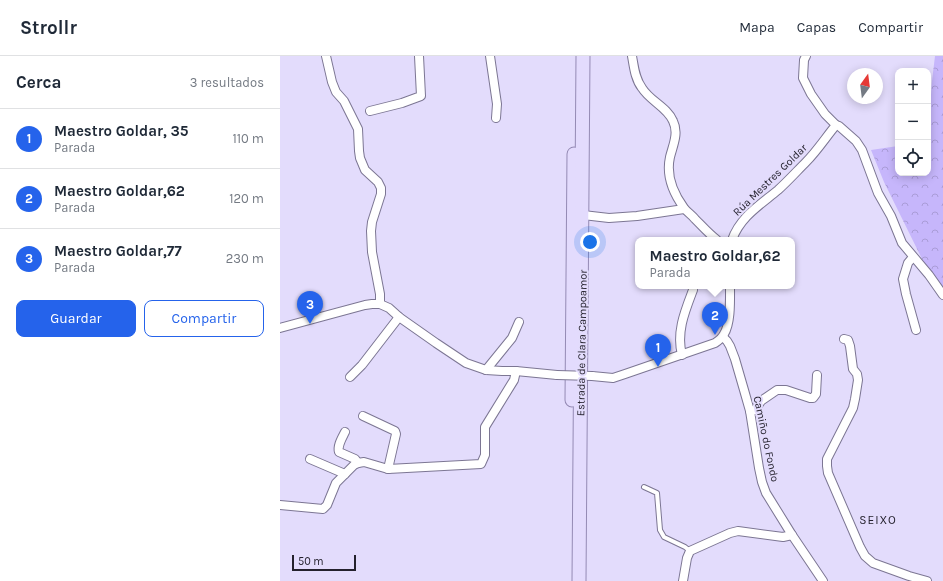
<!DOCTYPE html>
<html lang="es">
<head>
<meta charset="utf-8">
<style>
	:root { --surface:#fff; --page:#f2f2f3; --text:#1f2937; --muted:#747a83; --line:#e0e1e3; --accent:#2563eb }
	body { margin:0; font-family:Karla,sans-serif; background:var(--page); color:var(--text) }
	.controls { position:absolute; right:12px; top:12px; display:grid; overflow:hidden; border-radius:8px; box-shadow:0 2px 10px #0003 }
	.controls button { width:36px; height:36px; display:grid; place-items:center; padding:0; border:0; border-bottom:1px solid var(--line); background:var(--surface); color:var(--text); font:20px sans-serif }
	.compass { position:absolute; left:567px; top:12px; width:36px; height:36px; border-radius:50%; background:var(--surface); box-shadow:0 2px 10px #0003; rotate:14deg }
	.scale { position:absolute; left:12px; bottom:10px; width:64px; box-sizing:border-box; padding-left:4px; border:2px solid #24212d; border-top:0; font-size:11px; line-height:14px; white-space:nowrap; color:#24212d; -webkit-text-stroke:3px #e3dcfc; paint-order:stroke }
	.you { position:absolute; left:310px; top:186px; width:14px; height:14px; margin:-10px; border:3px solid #fff; border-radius:50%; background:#1a73e8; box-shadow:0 0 0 6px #1a73e833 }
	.badge { display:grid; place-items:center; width:26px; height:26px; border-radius:50%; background:var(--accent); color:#fff; font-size:13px; font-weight:700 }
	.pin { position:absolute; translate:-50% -33px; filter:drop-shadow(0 1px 2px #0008) }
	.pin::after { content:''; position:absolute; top:21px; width:14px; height:12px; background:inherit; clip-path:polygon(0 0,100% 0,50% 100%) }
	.popup { position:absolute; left:355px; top:181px; width:160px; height:52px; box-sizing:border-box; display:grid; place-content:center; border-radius:8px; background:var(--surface); filter:drop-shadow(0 1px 3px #0005); font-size:13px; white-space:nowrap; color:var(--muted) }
	.popup b { font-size:15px; color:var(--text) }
	.popup::after { content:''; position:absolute; left:50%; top:100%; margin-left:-8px; border:8px solid transparent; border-top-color:var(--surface) }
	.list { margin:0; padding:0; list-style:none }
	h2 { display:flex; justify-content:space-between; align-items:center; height:52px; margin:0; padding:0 16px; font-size:17px }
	h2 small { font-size:13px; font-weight:400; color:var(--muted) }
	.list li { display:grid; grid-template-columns:26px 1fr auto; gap:12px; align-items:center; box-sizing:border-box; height:60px; padding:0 16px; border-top:1px solid var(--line) }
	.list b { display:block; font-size:15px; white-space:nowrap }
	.list p { margin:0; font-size:13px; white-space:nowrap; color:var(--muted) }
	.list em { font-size:13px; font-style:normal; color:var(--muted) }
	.actions { display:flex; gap:8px; padding:12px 16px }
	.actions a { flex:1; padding:9px 0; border:1px solid var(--accent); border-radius:8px; text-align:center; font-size:14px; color:var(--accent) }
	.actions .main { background:var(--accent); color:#fff }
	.icon { flex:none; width:22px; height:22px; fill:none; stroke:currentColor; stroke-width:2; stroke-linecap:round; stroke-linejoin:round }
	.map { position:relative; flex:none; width:663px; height:525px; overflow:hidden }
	header { display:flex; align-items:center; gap:24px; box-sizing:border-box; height:56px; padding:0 20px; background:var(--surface); border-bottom:1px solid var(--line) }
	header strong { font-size:19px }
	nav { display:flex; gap:22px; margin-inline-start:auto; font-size:14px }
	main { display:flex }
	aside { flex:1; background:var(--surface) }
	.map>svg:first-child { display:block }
	.forest { fill:url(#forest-crowns) }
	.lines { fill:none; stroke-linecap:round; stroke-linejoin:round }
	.service-casing { stroke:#7c7693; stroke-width:6 }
	.minor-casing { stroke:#7c7693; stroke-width:10 }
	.primary-casing { stroke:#948ab4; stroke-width:15 }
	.service { stroke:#fff; stroke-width:4 }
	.minor { stroke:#fff; stroke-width:8 }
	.primary { stroke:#e3dbfd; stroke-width:13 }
	.minor-bridge-casing { stroke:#7c7693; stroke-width:10; stroke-linecap:butt }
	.minor-bridge { stroke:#fff; stroke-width:8 }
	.labels { text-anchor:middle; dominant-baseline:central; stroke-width:4; stroke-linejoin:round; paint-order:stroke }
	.street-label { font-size:11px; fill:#24212d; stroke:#e3dcfc }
	.neighbourhood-label { font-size:12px; letter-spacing:1px; fill:#24212d; stroke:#e3dcfc }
</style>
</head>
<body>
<header>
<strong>Strollr</strong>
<nav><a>Mapa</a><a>Capas</a><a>Compartir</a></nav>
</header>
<main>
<aside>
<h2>Cerca<small>3 resultados</small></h2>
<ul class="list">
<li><span class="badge">1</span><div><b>Maestro Goldar, 35</b><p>Parada</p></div><em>110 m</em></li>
<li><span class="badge">2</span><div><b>Maestro Goldar,62</b><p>Parada</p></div><em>120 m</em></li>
<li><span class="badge">3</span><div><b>Maestro Goldar,77</b><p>Parada</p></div><em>230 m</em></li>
</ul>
<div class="actions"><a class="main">Guardar</a><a>Compartir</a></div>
</aside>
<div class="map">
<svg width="663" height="525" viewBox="0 0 663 525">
	<defs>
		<pattern id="forest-crowns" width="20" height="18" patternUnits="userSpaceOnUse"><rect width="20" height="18" fill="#c6b6fb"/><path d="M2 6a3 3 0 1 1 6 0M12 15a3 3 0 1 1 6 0" fill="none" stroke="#aa9cd7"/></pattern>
	</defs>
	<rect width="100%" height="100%" fill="#e3dcfc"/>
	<!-- forest -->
	<polygon class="forest" points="655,0 663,0 663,232 642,203 604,126 591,94 618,90 618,117 648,117 648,56 650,52 652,25"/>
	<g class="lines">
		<defs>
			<polyline id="service" points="364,431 377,437 380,474 384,481 405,491 410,495"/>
			<g id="minor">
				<polyline points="46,0 52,26 56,36 64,45 78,73 79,95 80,102 85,114 98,126 101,132 101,138 92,166 91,175 92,196 100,238 100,248"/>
				<polyline points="210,0 217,48 216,62"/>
				<path d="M352 0C354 11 355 23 362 32 370 45 387 51 393 65 399 77 393 89 390 101 386 119 393 137 404 152 407 156 412 159 415 163 422 170 429 178 437 184"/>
				<polyline points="90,55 122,47 141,40 139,0"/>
				<polyline points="556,69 559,70 576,85 582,94 598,137 611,160 622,187 649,219 663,239"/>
				<polyline points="303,159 329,162 357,160 404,153"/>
				<path d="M452 184C460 161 480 149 498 134 508 125 517 115 526 106 537 95 546 81 556 69L545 58 531 38 523 22 524 4 526 0"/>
				<polyline points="633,201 628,207 623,223 626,238 636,274"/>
				<polyline points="0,272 85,249 92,248 100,248 109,252 119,261 156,287 186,307 206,314 222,315 236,315 277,319"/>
				<polyline points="443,281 447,285 450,290 455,303 464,334 470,355 479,412 482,426 486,437 512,479 543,525"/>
				<polyline points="564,283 568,284 570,290 573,313 577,318 578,324 575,343 573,352 547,403 547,410 548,417 580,491 585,500 593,507 629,520 647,525"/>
				<path d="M402 299C396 276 405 255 413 234"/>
				<polyline points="206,314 232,282 239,266"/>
				<path d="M312 320 333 322 345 318 435 287C438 285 442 282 444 278 451 267 450 244 450 230"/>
				<polyline points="70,321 82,309 119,261"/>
				<polyline points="470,355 475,354 481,345 497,334 506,334 530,342 533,342 536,338 537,319"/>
				<polyline points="83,360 115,375 116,378 108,413"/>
				<path d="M65 376C62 382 57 390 59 396L75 403 78 407"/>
				<polyline points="30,403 65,418"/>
				<polyline points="0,449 43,453 47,449 56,427 74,409 78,407 84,406 108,413 201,408 205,399 205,371 234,324 236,315"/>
				<polyline points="403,525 407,502 410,495 450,477 458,475 503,481 512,479"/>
			</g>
			<g id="primary">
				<polyline points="292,344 294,98"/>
				<polyline points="299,525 303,0"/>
			</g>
		</defs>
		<!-- service casing -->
		<use href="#service" class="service-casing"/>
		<!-- minor casing -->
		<use href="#minor" class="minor-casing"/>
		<!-- primary casing -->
		<use href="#primary" class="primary-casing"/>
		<!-- service -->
		<use href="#service" class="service"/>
		<!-- minor -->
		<use href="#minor" class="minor"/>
		<!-- primary -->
		<use href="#primary" class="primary"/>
		<defs>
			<polyline id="minor-bridge" points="277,319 312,320"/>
		</defs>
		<!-- minor-bridge casing -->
		<use href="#minor-bridge" class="minor-bridge-casing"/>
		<!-- minor-bridge -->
		<use href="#minor-bridge" class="minor-bridge"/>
	</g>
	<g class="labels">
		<!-- street labels -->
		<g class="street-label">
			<text transform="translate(490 124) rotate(-44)">Rúa Mestres Goldar</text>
			<text transform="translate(302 287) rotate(-89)">Estrada de Clara Campoamor</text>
			<text transform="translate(486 383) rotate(78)">Camiño do Fondo</text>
		</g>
		<!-- neighbourhood labels -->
		<g class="neighbourhood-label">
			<text x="598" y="464">SEIXO</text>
		</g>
	</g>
</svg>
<div class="controls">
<button>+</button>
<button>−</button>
<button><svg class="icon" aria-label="locate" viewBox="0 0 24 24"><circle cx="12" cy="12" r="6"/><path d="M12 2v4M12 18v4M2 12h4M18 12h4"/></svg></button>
</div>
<svg class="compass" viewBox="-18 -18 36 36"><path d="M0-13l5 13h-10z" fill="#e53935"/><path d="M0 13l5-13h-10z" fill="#747a83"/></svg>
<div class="scale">50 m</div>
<div class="you"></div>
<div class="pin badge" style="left:378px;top:311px">1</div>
<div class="pin badge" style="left:435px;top:279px">2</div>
<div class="popup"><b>Maestro Goldar,62</b>Parada</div>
<div class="pin badge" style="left:30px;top:268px">3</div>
</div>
</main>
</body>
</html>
